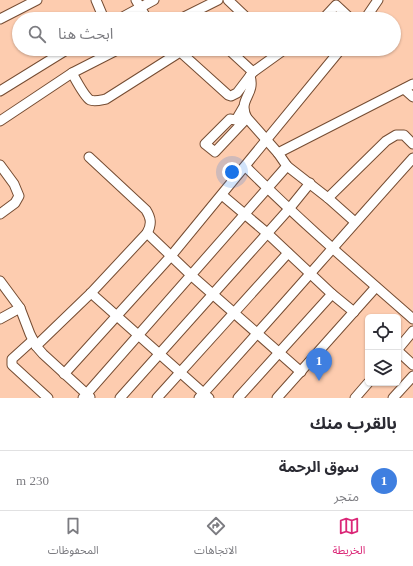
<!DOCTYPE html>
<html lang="ar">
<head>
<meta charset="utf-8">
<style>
	:root { --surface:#fff; --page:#f2f2f3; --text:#2b2b33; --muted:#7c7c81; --line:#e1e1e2; --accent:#db2777 }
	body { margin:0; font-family:"Times New Roman","Noto Sans Arabic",serif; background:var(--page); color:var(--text); direction:rtl }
	.controls { position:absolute; right:12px; bottom:12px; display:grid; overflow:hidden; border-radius:6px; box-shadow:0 1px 3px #0004 }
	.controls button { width:36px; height:36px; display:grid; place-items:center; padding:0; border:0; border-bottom:1px solid var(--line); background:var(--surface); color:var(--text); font:20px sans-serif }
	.you { position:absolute; left:232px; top:172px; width:14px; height:14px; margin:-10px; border:3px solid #fff; border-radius:50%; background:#1a73e8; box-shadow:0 0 0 6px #1a73e833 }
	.badge { display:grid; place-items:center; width:26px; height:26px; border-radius:50%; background:var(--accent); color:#fff; font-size:13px; font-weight:700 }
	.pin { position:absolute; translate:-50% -33px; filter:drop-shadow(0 1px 2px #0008) }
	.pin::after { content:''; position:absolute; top:21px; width:14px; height:12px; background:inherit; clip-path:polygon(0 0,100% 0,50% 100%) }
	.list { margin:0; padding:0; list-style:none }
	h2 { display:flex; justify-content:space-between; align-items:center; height:52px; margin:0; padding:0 16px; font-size:17px }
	h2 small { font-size:13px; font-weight:400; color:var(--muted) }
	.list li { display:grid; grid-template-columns:26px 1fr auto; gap:12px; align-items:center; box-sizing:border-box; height:60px; padding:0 16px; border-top:1px solid var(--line) }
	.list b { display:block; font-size:15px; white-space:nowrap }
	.list p { margin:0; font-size:13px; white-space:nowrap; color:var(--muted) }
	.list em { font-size:13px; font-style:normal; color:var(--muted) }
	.icon { flex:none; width:22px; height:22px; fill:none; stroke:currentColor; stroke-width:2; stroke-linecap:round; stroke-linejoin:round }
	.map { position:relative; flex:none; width:413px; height:398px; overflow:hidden; direction:ltr }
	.search { position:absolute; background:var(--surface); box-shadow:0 1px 3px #0004; left:12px; right:12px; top:12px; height:44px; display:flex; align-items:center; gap:10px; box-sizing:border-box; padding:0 14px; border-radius:22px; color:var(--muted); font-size:15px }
	.sheet { height:112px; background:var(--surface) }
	nav { display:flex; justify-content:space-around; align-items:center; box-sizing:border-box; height:56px; border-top:1px solid var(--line); background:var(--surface); font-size:11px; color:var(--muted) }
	nav a { display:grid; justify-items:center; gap:2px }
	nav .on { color:var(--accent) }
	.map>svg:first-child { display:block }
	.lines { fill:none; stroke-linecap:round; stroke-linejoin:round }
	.minor-casing { stroke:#754c32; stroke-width:11 }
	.minor { stroke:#fff; stroke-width:9 }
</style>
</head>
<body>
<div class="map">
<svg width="413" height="398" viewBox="0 0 413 398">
	<rect width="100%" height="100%" fill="#fdccaf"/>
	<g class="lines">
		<defs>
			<g id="minor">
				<polyline points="96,0 104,19"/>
				<polyline points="136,0 147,19"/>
				<polyline points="228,0 248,19"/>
				<polyline points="0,19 37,0"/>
				<polyline points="119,19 154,0"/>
				<polyline points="180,19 218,0"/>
				<polyline points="323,19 336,5 351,19"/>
				<polyline points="365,19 378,0"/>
				<polyline points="177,49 228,95 231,96 237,93 253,72 285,49"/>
				<polyline points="228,49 253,72"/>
				<path d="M72 73C76 80 84 96 90 100 95 102 101 100 106 99L180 52"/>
				<path d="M250 76C256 95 237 99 247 118L278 153 413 84"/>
				<polyline points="404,89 413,97"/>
				<polyline points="0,91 68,49"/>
				<polyline points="243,108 236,120 230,119 205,144 215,152 247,118"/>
				<polyline points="0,121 72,73 119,49"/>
				<polyline points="278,153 287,166 328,198 355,222"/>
				<polyline points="0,165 14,184 19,196 15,203 0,214"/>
				<path d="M246 167C299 220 356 269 413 319"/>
				<polyline points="222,195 267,233 332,294 354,312"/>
				<polyline points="328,198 386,141 396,135 404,135 413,144"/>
				<polyline points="147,233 192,276 301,372"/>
				<polyline points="0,281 20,308 30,334 36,346 43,354 90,397"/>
				<polyline points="91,293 209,398"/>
				<polyline points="0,319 20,308"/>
				<polyline points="33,340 12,359 12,365 48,398"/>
				<path d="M36 346 91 293 147 233C152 224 151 218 146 210L89 157"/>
				<polyline points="398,349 413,331"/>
				<polyline points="398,351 413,365"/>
				<polyline points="64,374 171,256 341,49"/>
				<polyline points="83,398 287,166"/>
				<polyline points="120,398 289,209 310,183"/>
				<polyline points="157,398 288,253"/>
				<path d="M199 398C271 319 341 238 413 158"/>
				<polyline points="238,398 332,294"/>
				<polyline points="277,398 376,287"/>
				<polyline points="355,398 368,383"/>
				<polyline points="393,398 413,376"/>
			</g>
		</defs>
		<!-- minor casing -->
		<use href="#minor" class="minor-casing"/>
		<!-- minor -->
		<use href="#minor" class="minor"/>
	</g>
</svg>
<div class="controls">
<button><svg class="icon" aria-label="locate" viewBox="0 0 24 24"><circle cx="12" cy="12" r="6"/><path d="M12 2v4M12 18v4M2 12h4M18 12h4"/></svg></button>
<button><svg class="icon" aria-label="layers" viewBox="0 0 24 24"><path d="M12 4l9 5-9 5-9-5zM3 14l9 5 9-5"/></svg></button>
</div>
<div class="you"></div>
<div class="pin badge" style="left:319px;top:381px;background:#3f7fe0">1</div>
<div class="search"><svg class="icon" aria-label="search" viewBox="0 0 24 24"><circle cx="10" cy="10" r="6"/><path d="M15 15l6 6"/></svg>ابحث هنا</div>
</div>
<section class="sheet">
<h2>بالقرب منك<small></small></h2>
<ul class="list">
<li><span class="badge" style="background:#3f7fe0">1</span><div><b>سوق الرحمة</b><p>متجر</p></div><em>230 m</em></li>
</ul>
</section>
<nav>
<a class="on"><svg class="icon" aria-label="map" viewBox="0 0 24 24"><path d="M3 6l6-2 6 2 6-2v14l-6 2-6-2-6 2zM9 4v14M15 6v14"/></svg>الخريطة</a>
<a><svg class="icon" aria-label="directions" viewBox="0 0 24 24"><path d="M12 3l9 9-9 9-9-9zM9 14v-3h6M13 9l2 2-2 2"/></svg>الاتجاهات</a>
<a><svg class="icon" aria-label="saved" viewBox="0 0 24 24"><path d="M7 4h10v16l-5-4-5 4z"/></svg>المحفوظات</a>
</nav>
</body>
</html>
